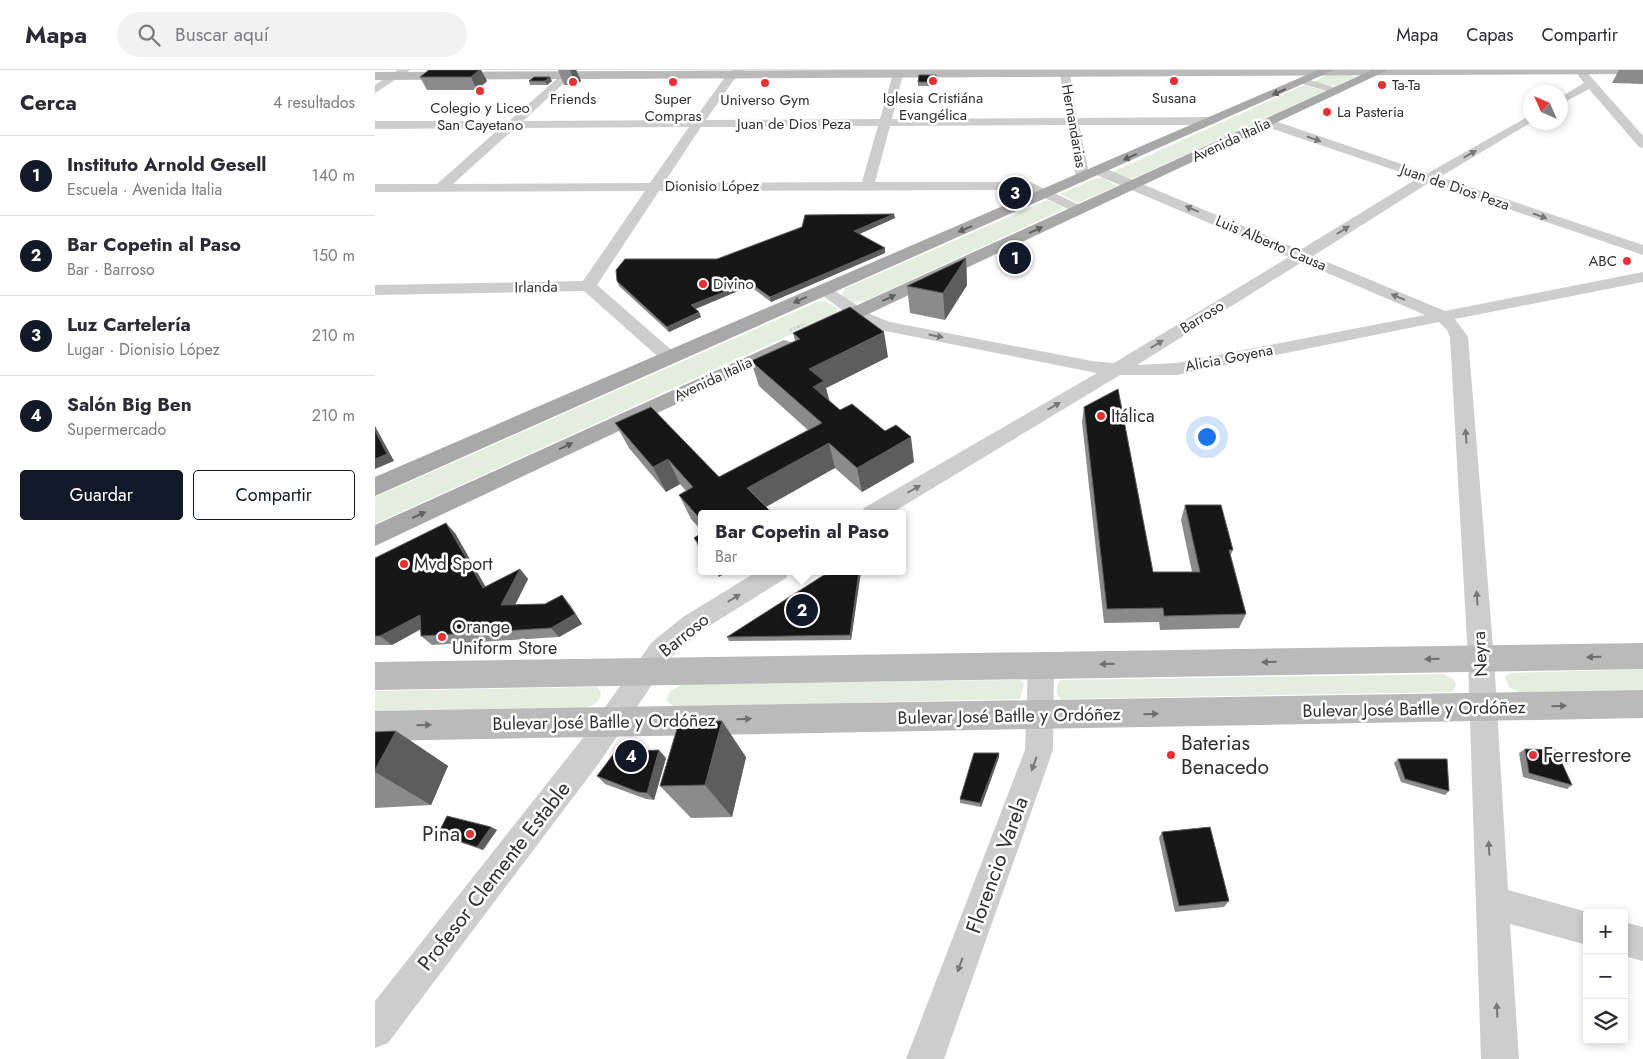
<!DOCTYPE html>
<html lang="es">
<head>
<meta charset="utf-8">
<style>
	:root { --surface:#fff; --page:#f2f2f3; --text:#2b2b33; --muted:#7c7c81; --line:#e1e1e2; --accent:#111827 }
	body { margin:0; font-family:Jost,sans-serif; background:var(--page); color:var(--text) }
	.controls { position:absolute; right:15px; bottom:15px; display:grid; overflow:hidden; border-radius:5px; box-shadow:0 2px 8px #0003 }
	.controls button { width:45px; height:45px; display:grid; place-items:center; padding:0; border:0; border-bottom:1px solid var(--line); background:var(--surface); color:var(--text); font:25px sans-serif }
	.compass { position:absolute; left:1148px; top:15px; width:45px; height:45px; border-radius:50%; background:var(--surface); box-shadow:0 2px 8px #0003; rotate:315deg }
	.you { position:absolute; left:831px; top:366px; width:18px; height:18px; margin:-12px; border:4px solid #fff; border-radius:50%; background:#1a73e8; box-shadow:0 0 0 8px #1a73e833 }
	.badge { display:grid; place-items:center; width:32px; height:32px; border-radius:50%; background:var(--accent); color:#fff; font-size:16px; font-weight:700 }
	.pin { position:absolute; translate:-50% -50%; border:2px solid #fff; box-shadow:0 1px 5px #0006 }
	.popup { position:absolute; left:323px; top:440px; width:208px; height:65px; box-sizing:border-box; display:grid; place-content:center; border-radius:5px; background:var(--surface); filter:drop-shadow(0 1px 4px #0005); font-size:16px; white-space:nowrap; color:var(--muted) }
	.popup b { font-size:19px; color:var(--text) }
	.popup::after { content:''; position:absolute; left:50%; top:100%; margin-left:-10px; border:10px solid transparent; border-top-color:var(--surface) }
	.list { margin:0; padding:0; list-style:none }
	h2 { display:flex; justify-content:space-between; align-items:center; height:65px; margin:0; padding:0 20px; font-size:21px }
	h2 small { font-size:16px; font-weight:400; color:var(--muted) }
	.list li { display:grid; grid-template-columns:32px 1fr auto; gap:15px; align-items:center; box-sizing:border-box; height:80px; padding:0 20px; border-top:1px solid var(--line) }
	.list b { display:block; font-size:19px; white-space:nowrap }
	.list p { margin:0; font-size:16px; white-space:nowrap; color:var(--muted) }
	.list em { font-size:16px; font-style:normal; color:var(--muted) }
	.actions { display:flex; gap:10px; padding:15px 20px }
	.actions a { flex:1; padding:11px 0; border:1px solid var(--accent); border-radius:5px; text-align:center; font-size:18px; color:var(--accent) }
	.actions .main { background:var(--accent); color:#fff }
	.icon { flex:none; width:28px; height:28px; fill:none; stroke:currentColor; stroke-width:2; stroke-linecap:round; stroke-linejoin:round }
	.map { position:relative; flex:none; width:1268px; height:989px; overflow:hidden }
	header { display:flex; align-items:center; gap:30px; box-sizing:border-box; height:70px; padding:0 25px; background:var(--surface); border-bottom:1px solid var(--line) }
	header strong { font-size:24px }
	nav { display:flex; gap:28px; margin-inline-start:auto; font-size:18px }
	.search { width:350px; height:45px; background:var(--page); display:flex; align-items:center; gap:12px; box-sizing:border-box; padding:0 18px; border-radius:28px; color:var(--muted); font-size:19px }
	main { display:flex }
	aside { flex:1; background:var(--surface) }
	.map>svg:first-child { display:block }
	.green { fill:#e5edde }
	.lines { fill:none; stroke-linecap:round; stroke-linejoin:round }
	.path-far1 { stroke:#cdcdcd; stroke-width:2; stroke-dasharray:1 1; stroke-linecap:butt }
	.path { stroke:#cdcdcd; stroke-width:2.5; stroke-dasharray:2 2; stroke-linecap:butt }
	.street { fill:#cdcdcd; fill-rule:evenodd }
	.secondary { fill:#bababa; fill-rule:evenodd }
	.primary { fill:#a8a8a8; fill-rule:evenodd }
	.wall { fill:#8b8b8b }
	.shaded-wall { fill:#5d5d5d }
	.building { fill:#171717; stroke:#5d5d5d }
	.oneway { fill:#606060 }
	.oneway2 { fill:#777 }
	.oneway3 { fill:#6e6e6e }
	.poi-dot { fill:#e93030; stroke:#fff; stroke-width:2 }
	.labels { text-anchor:middle; dominant-baseline:central; stroke-width:5; stroke-linejoin:round; paint-order:stroke }
	.far-poi-label { font-size:15px; fill:#303030; stroke:#fff }
	.far-street-label { font-size:15px; fill:#303030; stroke:#fff }
	.poi-label { font-size:18px; fill:#303030; stroke:#fff; text-anchor:start }
	.street-label { font-size:18px; fill:#303030; stroke:#fff }
	.near-poi-label { font-size:21px; fill:#303030; stroke:#fff; text-anchor:start }
	.near-street-label { font-size:21px; fill:#303030; stroke:#fff }
</style>
</head>
<body>
<header>
<strong>Mapa</strong>
<div class="search"><svg class="icon" aria-label="search" viewBox="0 0 24 24"><circle cx="10" cy="10" r="6"/><path d="M15 15l6 6"/></svg>Buscar aquí</div>
<nav><a>Mapa</a><a>Capas</a><a>Compartir</a></nav>
</header>
<main>
<aside>
<h2>Cerca<small>4 resultados</small></h2>
<ul class="list">
<li><span class="badge">1</span><div><b>Instituto Arnold Gesell</b><p>Escuela · Avenida Italia</p></div><em>140 m</em></li>
<li><span class="badge">2</span><div><b>Bar Copetin al Paso</b><p>Bar · Barroso</p></div><em>150 m</em></li>
<li><span class="badge">3</span><div><b>Luz Cartelería</b><p>Lugar · Dionisio López</p></div><em>210 m</em></li>
<li><span class="badge">4</span><div><b>Salón Big Ben</b><p>Supermercado</p></div><em>210 m</em></li>
</ul>
<div class="actions"><a class="main">Guardar</a><a>Compartir</a></div>
</aside>
<div class="map">
<svg width="1268" height="989" viewBox="0 0 1268 989">
	<rect width="100%" height="100%" fill="#fff"/>
	<!-- green -->
	<g class="green">
		<polygon points="975,4 980,7 962,16 938,12 952,5"/>
		<polygon points="929,15 950,21 759,108 752,109 737,102"/>
		<polygon points="722,108 728,108 742,116 703,133 685,124"/>
		<polygon points="672,130 691,138 490,231 478,232 467,226 469,219"/>
		<polygon points="449,231 463,238 461,244 0,454 0,427 442,232"/>
		<polygon points="1268,599 1268,620 1144,622 1134,617 1130,607 1135,603"/>
		<polygon points="1069,604 1079,610 1081,615 1077,622 686,629 682,624 682,615 686,610"/>
		<polygon points="645,610 649,614 645,629 299,637 291,630 295,621 309,614"/>
		<path d="M222 617 226 622C225 632 219 635 210 638L0 642V621Z"/>
	</g>
	<g class="lines">
		<!-- path-far1 -->
		<polyline class="path-far1" points="422,257 430,254"/>
		<!-- path -->
		<polyline class="path" points="415,260 425,256"/>
		<!-- street -->
		<g class="street">
			<polygon points="23,0 35,0 0,23 0,15"/>
			<path d="M192 0H203L148 51 319 50 350 7 358 0H369L358 11 331 50 505 49 518 4 523 1 528 4 517 49 691 48 685 3 691 0 695 3 702 48 837 47 843 51 837 55H704L715 108 708 112 701 108 692 55 515 56 500 112H655L709 137 711 140 704 144 653 120 284 121 222 215 301 284 304 288 301 292H289L209 221 0 225V215L208 211 270 121 0 122V114H62L125 58 0 59V51H134ZM503 56 487 112 289 113 326 57ZM314 57 275 113 78 114 140 58Z"/>
			<polygon points="1199,0 1210,0 1268,66 1268,78 1264,77 1214,19 1186,34 1186,27 1209,13"/>
			<polygon points="928,8 966,19 968,21 962,24 924,13 924,9"/>
			<path d="M1156 45 1157 52 1065 107 1268 175V185L1055 112 938 186 1070 241 1268 202V212L1080 249 1093 267 1119 589 1133 820 1216 843H1212V875L1135 854 1144 989H1106L1093 589 1075 267 1072 260 1064 252 802 305H745L515 444H486L489 438 722 303 505 260 485 253 440 220 442 217H454L497 245 515 252 717 291 739 293 914 187 719 104 717 101 719 98H729L925 180 1043 108 889 56V50H897L1053 103ZM927 192 1050 245 802 293 762 295Z"/>
			<polygon points="383,501 415,501 411,508 326,561 295,588 224,693 13,973 0,978 0,931 204,673 277,572 308,547"/>
			<polygon points="666,585 675,588 679,596 678,680 569,989 531,989 650,680 653,596 657,588"/>
			<polygon points="1249,852 1268,857 1268,891 1249,886"/>
		</g>
		<!-- secondary -->
		<g class="secondary">
			<polygon points="490,0 1268,0 1268,4 0,10 0,2"/>
			<polygon points="1268,573 1268,599 0,620 0,592"/>
			<polygon points="1268,620 1268,648 0,671 0,641"/>
		</g>
		<!-- primary -->
		<g class="primary">
			<polygon points="943,0 959,0 0,426 0,407"/>
			<polygon points="997,0 1013,0 455,262 448,264 441,262 438,258 441,254"/>
			<polygon points="409,270 416,272 419,276 416,280 0,476 0,455"/>
		</g>
	</g>
	<!-- wall -->
	<g class="wall">
		<polygon points="54,0 106,0 112,11 102,20 52,20 45,7"/>
		<polygon points="183,0 201,0 206,11 201,15 189,15"/>
		<polygon points="1244,0 1268,0 1268,14 1237,13"/>
		<polygon points="561,5 561,16 543,16 543,12"/>
		<polygon points="154,11 177,11 172,15 155,15"/>
		<polygon points="520,148 484,164 510,178 510,183 396,232 375,216 320,239 324,242 326,247 294,262 244,216 242,211 342,189"/>
		<polygon points="591,188 592,215 570,250 535,243 532,216"/>
		<polygon points="418,263 513,287 451,318 454,331 465,340 539,392 487,422 460,398 327,444 327,461 316,449 304,425 311,421 305,414 291,422 254,378 240,353 344,407 433,360 384,316 376,291 420,271"/>
		<polygon points="709,337 778,502 817,502 806,450 810,435 858,480 855,486 871,544 864,558 785,560 784,552 729,553 707,352"/>
		<polygon points="80,463 110,517 145,499 153,509 140,535 195,535 207,554 184,567 57,575 46,566 46,559 17,575 0,575 0,488"/>
		<polygon points="327,463 327,484 319,468"/>
		<polygon points="470,501 486,501 476,570 354,571 352,567"/>
		<polygon points="21,661 73,696 56,735 0,738 0,700"/>
		<polygon points="1150,679 1197,715 1192,719 1148,707 1144,683"/>
		<polygon points="624,683 624,687 606,737 585,733 585,729"/>
		<polygon points="371,687 357,747 316,748 285,716"/>
		<polygon points="291,688 279,730 271,729 230,714 222,706"/>
		<polygon points="1023,689 1074,721 1070,725 1026,712 1019,693"/>
		<polygon points="116,757 122,760 108,780 69,767 63,764"/>
		<polygon points="787,762 854,831 849,837 800,842 784,768"/>
	</g>
	<!-- shaded-wall -->
	<g class="shaded-wall">
		<polygon points="104,0 106,0 112,11 102,20 96,7"/>
		<polygon points="195,0 201,0 206,11 201,15"/>
		<polygon points="175,7 177,11 172,15 170,11"/>
		<polygon points="519,144 520,148 480,166 479,161"/>
		<polygon points="510,178 510,183 396,232 395,227"/>
		<polygon points="591,188 592,215 570,250 568,223"/>
		<polygon points="374,212 375,216 318,240 316,235"/>
		<polygon points="324,242 326,247 294,262 292,257"/>
		<polygon points="509,262 513,287 451,318 456,336 444,342 434,299"/>
		<polygon points="0,356 19,391 0,399"/>
		<polygon points="536,367 539,392 487,422 482,398"/>
		<polygon points="454,373 460,398 382,442 372,418"/>
		<polygon points="293,389 305,414 291,422 278,397"/>
		<polygon points="71,453 80,463 117,528 108,518"/>
		<polygon points="145,499 153,509 135,545 126,535"/>
		<polygon points="341,501 354,501 344,507"/>
		<polygon points="484,501 486,501 476,570 475,565"/>
		<polygon points="187,525 195,535 207,554 184,567 176,558"/>
		<polygon points="45,545 55,554 17,575 5,566"/>
		<polygon points="347,651 371,687 357,747 330,715"/>
		<polygon points="21,661 73,696 56,735 0,702 0,700"/>
		<polygon points="284,680 291,688 279,730 272,723"/>
		<polygon points="624,683 624,687 606,737 605,733"/>
		<polygon points="116,757 122,760 108,780 102,777"/>
	</g>
	<!-- building -->
	<g class="building">
		<polygon points="54,0 104,0 96,7 45,7"/>
		<polygon points="544,5 561,5 561,12 543,12"/>
		<polygon points="159,7 175,7 170,11 154,11"/>
		<polygon points="519,144 479,161 510,178 395,227 374,212 316,235 324,242 292,257 242,211 241,200 250,189 342,189 427,157 430,145"/>
		<polygon points="591,188 568,223 532,216"/>
		<polygon points="475,237 509,262 434,299 449,311 438,317 465,340 477,334 510,361 521,355 536,367 482,398 454,373 372,418 398,444 327,444 327,451 304,425 318,417 293,389 278,397 240,353 276,337 344,407 447,353 376,291 425,269 418,263"/>
		<polygon points="743,319 778,502 825,502 810,435 846,435 858,480 854,480 871,544 789,546 788,538 732,539 709,337"/>
		<polygon points="0,361 12,384 0,389"/>
		<polygon points="71,453 108,518 145,499 126,535 170,534 187,525 200,544 176,558 46,566 45,545 5,566 0,566 0,488"/>
		<polygon points="327,463 327,477 319,468"/>
		<polygon points="470,501 484,501 475,565 352,567 449,505 468,503"/>
		<polygon points="347,651 330,715 285,716 304,652"/>
		<polygon points="21,661 0,700 0,662"/>
		<polygon points="1150,679 1181,680 1197,715 1154,703"/>
		<polygon points="284,680 272,723 263,722 222,706 240,682"/>
		<polygon points="599,683 624,683 605,733 585,729"/>
		<polygon points="1023,689 1072,689 1074,721 1030,709"/>
		<polygon points="72,746 116,757 102,777 63,764"/>
		<polygon points="835,757 854,831 804,836 787,762"/>
	</g>
	<!-- one-way arrows -->
	<defs><path id="oneway-solid" d="M-6-.8H1V-3.2L6.5 0L1 3.2V.8H-6Z" transform="scale(1.25)"/></defs>
	<g class="oneway">
		<use href="#oneway-solid" transform="translate(904 22) rotate(156)"/>
		<use href="#oneway-solid" transform="translate(755 87) rotate(156)"/>
		<use href="#oneway-solid" transform="translate(590 159) rotate(157)"/>
		<use href="#oneway-solid" transform="translate(661 160) rotate(-25)"/>
		<use href="#oneway-solid" transform="translate(514 228) rotate(-25)"/>
		<use href="#oneway-solid" transform="translate(425 230) rotate(156)"/>
		<use href="#oneway-solid" transform="translate(191 376) rotate(-25)"/>
		<use href="#oneway-solid" transform="translate(44 445) rotate(-25)"/>
	</g>
	<g class="oneway2">
		<use href="#oneway-solid" transform="translate(939 69) rotate(19)"/>
		<use href="#oneway-solid" transform="translate(1095 84) rotate(-30)"/>
		<use href="#oneway-solid" transform="translate(817 139) rotate(-157)"/>
		<use href="#oneway-solid" transform="translate(1165 146) rotate(19)"/>
		<use href="#oneway-solid" transform="translate(968 160) rotate(-32)"/>
		<use href="#oneway-solid" transform="translate(1023 227) rotate(-157)"/>
		<use href="#oneway-solid" transform="translate(561 266) rotate(11)"/>
		<use href="#oneway-solid" transform="translate(782 274) rotate(-32)"/>
		<use href="#oneway-solid" transform="translate(679 336) rotate(-30)"/>
		<use href="#oneway-solid" transform="translate(1091 366) rotate(-94)"/>
		<use href="#oneway-solid" transform="translate(539 419) rotate(-30)"/>
		<use href="#oneway-solid" transform="translate(359 528) rotate(-32)"/>
		<use href="#oneway-solid" transform="translate(1102 528) rotate(-94)"/>
		<use href="#oneway-solid" transform="translate(659 694) rotate(110)"/>
		<use href="#oneway-solid" transform="translate(1114 778) rotate(-93)"/>
		<use href="#oneway-solid" transform="translate(585 895) rotate(110)"/>
		<use href="#oneway-solid" transform="translate(1122 940) rotate(-93)"/>
	</g>
	<g class="oneway3">
		<use href="#oneway-solid" transform="translate(1219 587) rotate(179)"/>
		<use href="#oneway-solid" transform="translate(1057 589) rotate(179)"/>
		<use href="#oneway-solid" transform="translate(894 592) rotate(179)"/>
		<use href="#oneway-solid" transform="translate(732 594) rotate(179)"/>
		<use href="#oneway-solid" transform="translate(1184 636) rotate(-1)"/>
		<use href="#oneway-solid" transform="translate(776 644) rotate(-1)"/>
		<use href="#oneway-solid" transform="translate(369 649) rotate(-1)"/>
		<use href="#oneway-solid" transform="translate(49 655) rotate(-1)"/>
	</g>
	<!-- markers -->
	<g class="poi-dot">
		<circle cx="558" cy="11" r="5"/>
		<circle cx="799" cy="11" r="5"/>
		<circle cx="198" cy="12" r="5"/>
		<circle cx="298" cy="12" r="5"/>
		<circle cx="390" cy="13" r="5"/>
		<circle cx="1007" cy="15" r="5"/>
		<circle cx="105" cy="21" r="5"/>
		<circle cx="952" cy="42" r="5"/>
		<circle cx="1252" cy="191" r="5"/>
		<circle cx="328" cy="214" r="5"/>
		<circle cx="726" cy="346" r="5"/>
		<circle cx="29" cy="494" r="5"/>
		<circle cx="67" cy="567" r="5"/>
		<circle cx="796" cy="685" r="5"/>
		<circle cx="1158" cy="685" r="5"/>
		<circle cx="95" cy="764" r="5"/>
	</g>
	<g class="labels">
		<!-- far-poi labels -->
		<g class="far-poi-label">
			<text x="1017" y="15" text-anchor="start">Ta-Ta</text>
			<text x="558" y="28">Iglesia Cristiána<tspan x="558" dy="17">Evangélica</tspan></text>
			<text x="799" y="28">Susana</text>
			<text x="198" y="29">Friends</text>
			<text x="298" y="29">Super<tspan x="298" dy="17">Compras</tspan></text>
			<text x="390" y="30">Universo Gym</text>
			<text x="105" y="38">Colegio y Liceo<tspan x="105" dy="17">San Cayetano</tspan></text>
			<text x="962" y="42" text-anchor="start">La Pasteria</text>
			<text x="1242" y="191" text-anchor="end">ABC</text>
			<text x="338" y="214" text-anchor="start">Divino</text>
		</g>
		<!-- far-street labels -->
		<g class="far-street-label">
			<text x="419" y="54">Juan de Dios Peza</text>
			<text transform="translate(699 56) rotate(80)">Hernandarias</text>
			<text transform="translate(856 70) rotate(-25)">Avenida Italia</text>
			<text x="337" y="116">Dionisio López</text>
			<text transform="translate(1080 117) rotate(19)">Juan de Dios Peza</text>
			<text transform="translate(896 173) rotate(23)">Luis Alberto Causa</text>
			<text transform="translate(161 217) rotate(-1)">Irlanda</text>
			<text transform="translate(827 247) rotate(-32)">Barroso</text>
			<text transform="translate(854 288) rotate(-11)">Alicia Goyena</text>
			<text transform="translate(338 309) rotate(-25)">Avenida Italia</text>
		</g>
		<!-- poi labels -->
		<g class="poi-label">
			<text x="736" y="346">Itálica</text>
			<text x="39" y="494">Mvd Sport</text>
			<text x="77" y="557">Orange<tspan x="77" dy="21">Uniform Store</tspan></text>
		</g>
		<!-- street labels -->
		<g class="street-label">
			<text transform="translate(309 565) rotate(-39)">Barroso</text>
			<text transform="translate(1105 584) rotate(-93)">Neyra</text>
			<text transform="translate(1039 639) rotate(-1)">Bulevar José Batlle y Ordóñez</text>
			<text transform="translate(634 646) rotate(-1)">Bulevar José Batlle y Ordóñez</text>
			<text transform="translate(229 652) rotate(-1)">Bulevar José Batlle y Ordóñez</text>
		</g>
		<!-- near-poi labels -->
		<g class="near-poi-label">
			<text x="806" y="673">Baterias<tspan x="806" dy="24">Benacedo</tspan></text>
			<text x="1168" y="685">Ferrestore</text>
			<text x="85" y="764" text-anchor="end">Pina</text>
		</g>
		<!-- near-street labels -->
		<g class="near-street-label">
			<text transform="translate(622 795) rotate(-70)">Florencio Varela</text>
			<text transform="translate(119 806) rotate(-52)">Profesor Clemente Estable</text>
		</g>
	</g>
</svg>
<div class="controls">
<button>+</button>
<button>−</button>
<button><svg class="icon" aria-label="layers" viewBox="0 0 24 24"><path d="M12 4l9 5-9 5-9-5zM3 14l9 5 9-5"/></svg></button>
</div>
<svg class="compass" viewBox="-18 -18 36 36"><path d="M0-13l5 13h-10z" fill="#e53935"/><path d="M0 13l5-13h-10z" fill="#7c7c81"/></svg>
<div class="you"></div>
<div class="pin badge" style="left:640px;top:188px">1</div>
<div class="pin badge" style="left:427px;top:540px">2</div>
<div class="popup"><b>Bar Copetin al Paso</b>Bar</div>
<div class="pin badge" style="left:640px;top:123px">3</div>
<div class="pin badge" style="left:256px;top:686px">4</div>
</div>
</main>
</body>
</html>
